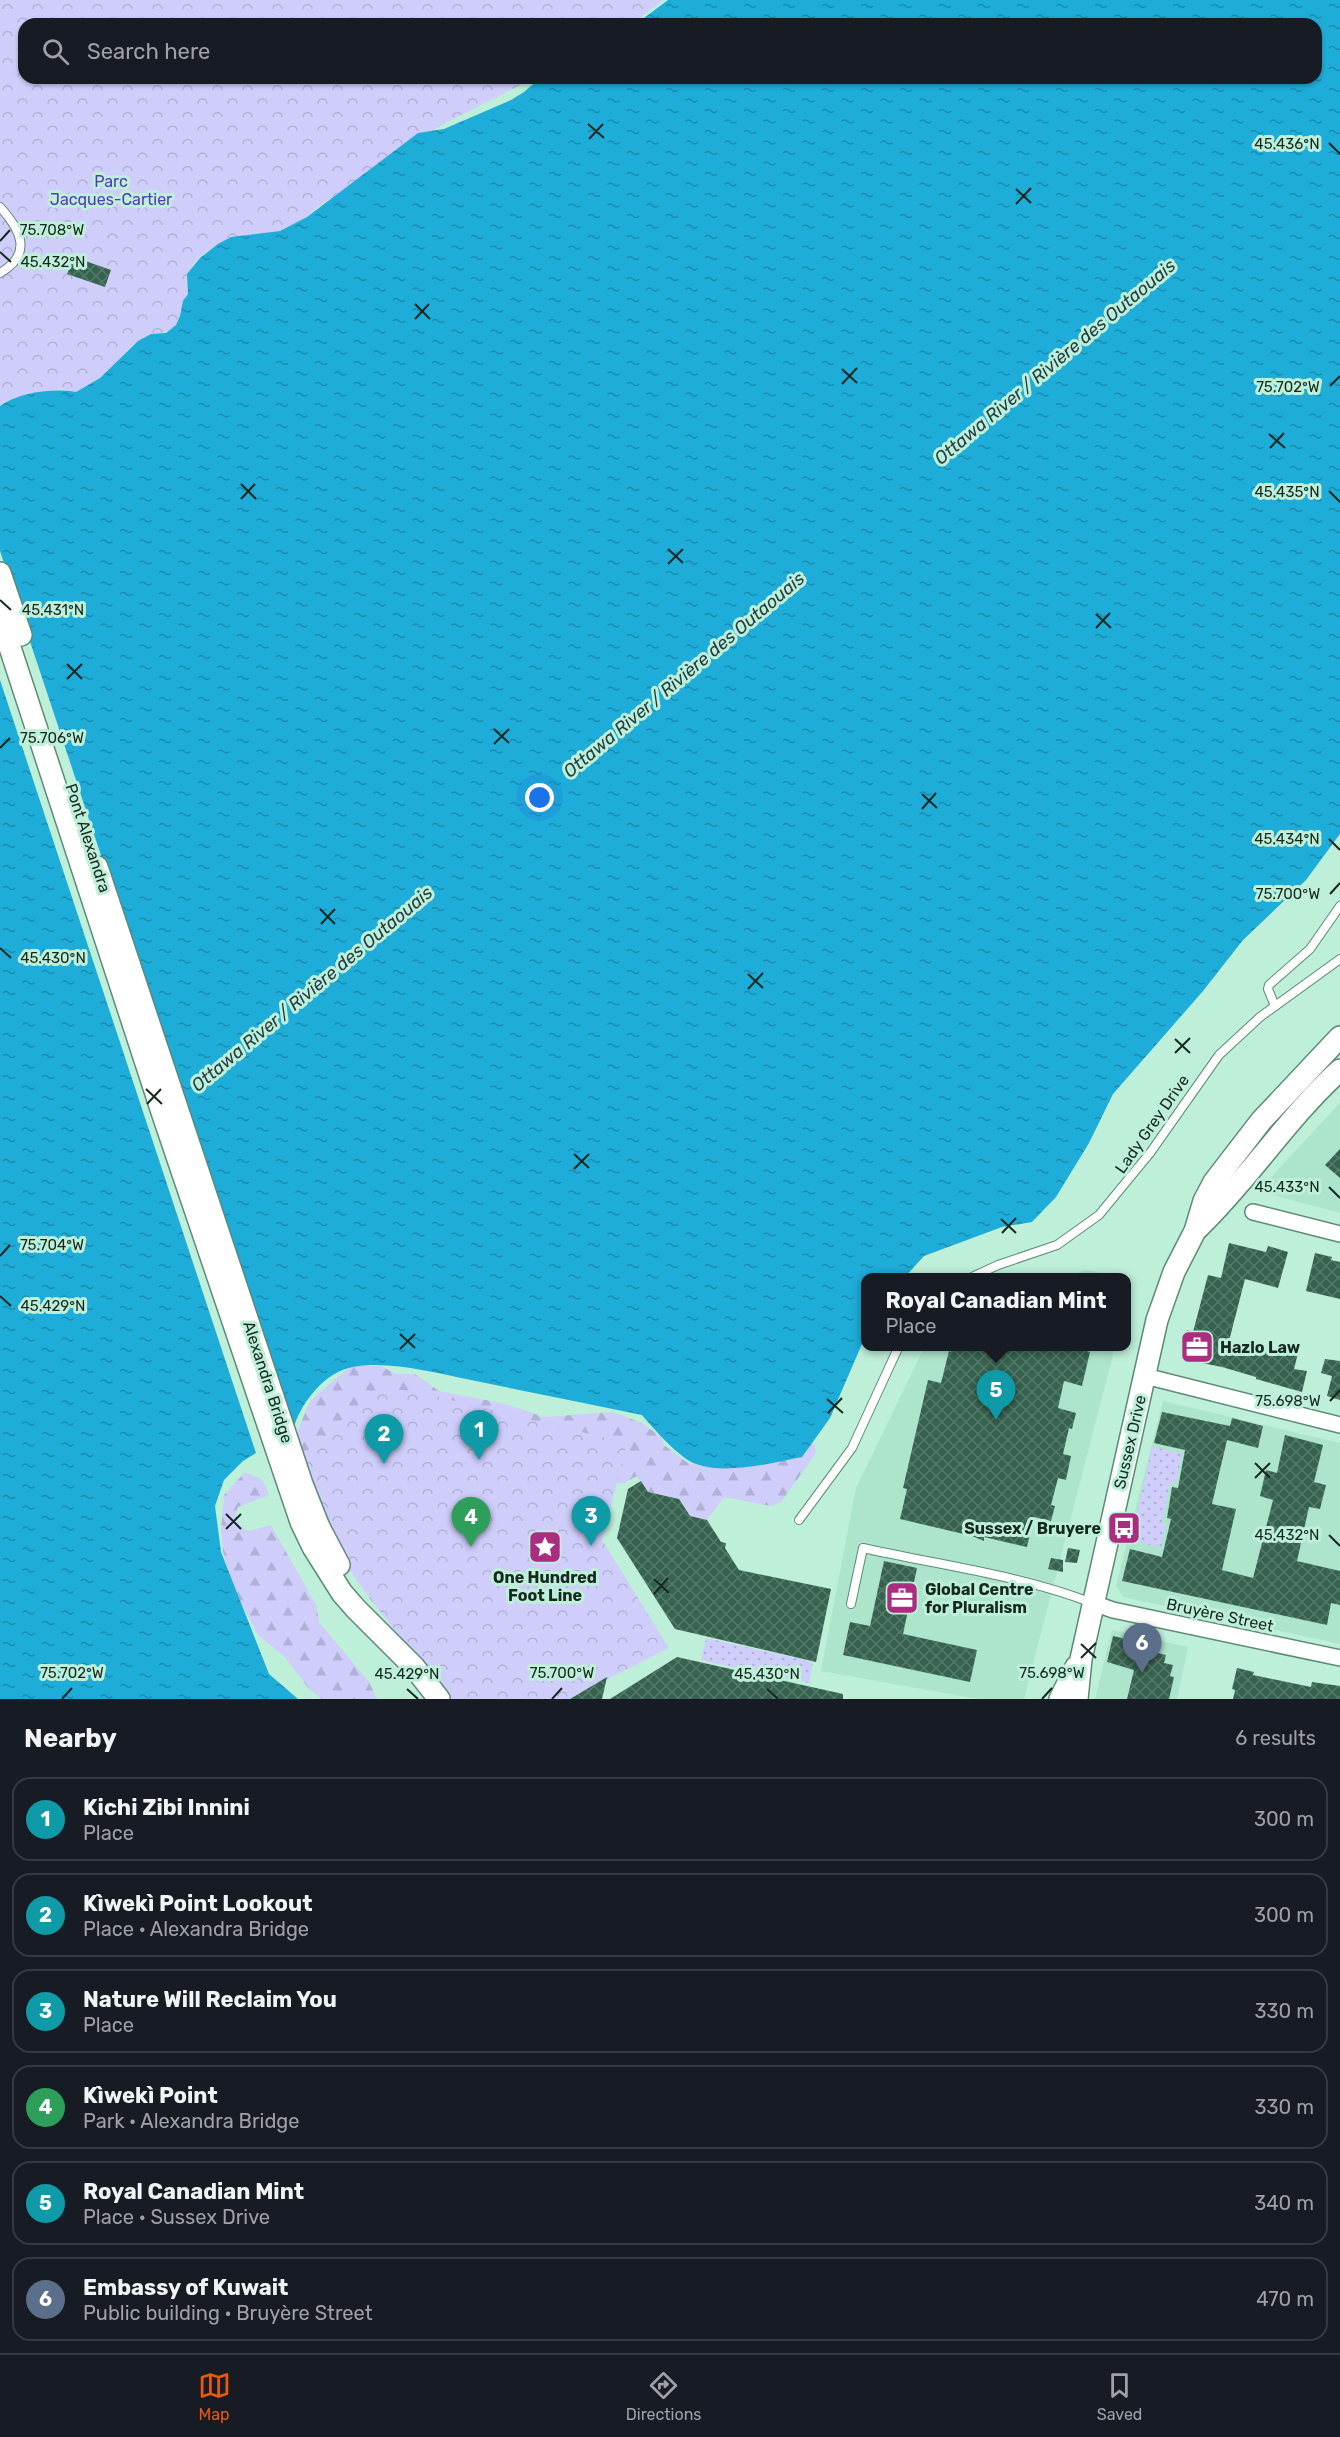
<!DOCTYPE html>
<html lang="en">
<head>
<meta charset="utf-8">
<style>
	:root { --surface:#171b24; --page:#242831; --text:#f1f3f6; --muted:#9ea1a6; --line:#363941; --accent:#ea580c }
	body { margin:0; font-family:Rubik,sans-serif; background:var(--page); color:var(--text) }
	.you { position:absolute; left:540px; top:798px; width:21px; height:21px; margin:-15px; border:4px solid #fff; border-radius:50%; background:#1a73e8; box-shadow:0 0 0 9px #1a73e833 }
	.badge { display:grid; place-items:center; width:39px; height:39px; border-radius:50%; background:var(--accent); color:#fff; font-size:20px; font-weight:700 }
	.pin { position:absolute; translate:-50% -50px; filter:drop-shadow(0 2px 3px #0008) }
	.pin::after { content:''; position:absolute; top:32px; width:21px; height:18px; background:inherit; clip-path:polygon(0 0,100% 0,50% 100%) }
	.popup { position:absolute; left:861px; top:1273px; width:270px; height:78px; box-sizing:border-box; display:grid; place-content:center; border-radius:12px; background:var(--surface); filter:drop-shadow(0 2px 4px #0005); font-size:20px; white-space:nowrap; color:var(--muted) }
	.popup b { font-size:22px; color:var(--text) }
	.popup::after { content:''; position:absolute; left:50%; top:100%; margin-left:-12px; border:12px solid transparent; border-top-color:var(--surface) }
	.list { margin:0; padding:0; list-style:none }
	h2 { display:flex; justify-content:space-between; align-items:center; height:78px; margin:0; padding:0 24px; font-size:26px }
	h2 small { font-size:20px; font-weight:400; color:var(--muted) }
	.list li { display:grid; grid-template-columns:39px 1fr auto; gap:18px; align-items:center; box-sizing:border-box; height:84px; margin:0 12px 12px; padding:0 12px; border:2px solid var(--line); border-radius:18px }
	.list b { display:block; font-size:22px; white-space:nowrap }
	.list p { margin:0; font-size:20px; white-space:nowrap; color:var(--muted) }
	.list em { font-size:20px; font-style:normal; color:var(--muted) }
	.icon { flex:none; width:33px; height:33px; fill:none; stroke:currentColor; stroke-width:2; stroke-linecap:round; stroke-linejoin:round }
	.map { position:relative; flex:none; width:1340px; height:1699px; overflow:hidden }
	.search { position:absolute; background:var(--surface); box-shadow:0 2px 4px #0004; left:18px; right:18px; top:18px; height:66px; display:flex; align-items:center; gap:15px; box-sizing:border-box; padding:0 21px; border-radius:18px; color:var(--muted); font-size:22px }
	.sheet { height:654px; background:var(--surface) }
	nav { display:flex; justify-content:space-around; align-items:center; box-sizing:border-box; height:84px; border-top:2px solid var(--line); background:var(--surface); font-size:16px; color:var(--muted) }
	nav a { display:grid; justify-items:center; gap:3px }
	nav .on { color:var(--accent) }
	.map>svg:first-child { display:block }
	.built { fill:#ace5cc }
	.grass { fill:url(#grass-dots) }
	.forest { fill:url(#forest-firs) }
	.park { fill:url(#park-crowns) }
	.water { fill:url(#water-ripples) }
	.pier { fill:#beefd8 }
	.building { fill:url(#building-cross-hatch) }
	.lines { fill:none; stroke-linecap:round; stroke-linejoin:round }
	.lane-casing { stroke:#5d8b77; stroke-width:10 }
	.street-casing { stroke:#5d8b77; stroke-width:18 }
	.secondary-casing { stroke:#5d8b77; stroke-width:24 }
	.lane { stroke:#fff; stroke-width:8 }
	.street { stroke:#fff; stroke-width:15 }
	.secondary { stroke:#fff; stroke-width:21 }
	.ticks { fill:none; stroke:#162921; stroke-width:2 }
	.labels { text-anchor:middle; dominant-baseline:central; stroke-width:6; stroke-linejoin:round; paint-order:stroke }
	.park-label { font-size:16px; fill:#533ab8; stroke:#beefd8 }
	.street-label { font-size:16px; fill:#162921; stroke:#beefd8 }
	.poi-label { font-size:16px; font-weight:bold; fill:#162921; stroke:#beefd8; text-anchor:start }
	.water-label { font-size:18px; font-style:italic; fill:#223d47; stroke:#beefd8 }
	.ticks-label { font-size:15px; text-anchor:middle; fill:#162921; stroke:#beefd8; stroke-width:6; stroke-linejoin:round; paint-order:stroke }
</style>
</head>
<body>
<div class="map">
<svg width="1340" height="1699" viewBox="0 0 1340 1699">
	<defs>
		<pattern id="grass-dots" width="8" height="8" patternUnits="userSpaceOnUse" patternTransform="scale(1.5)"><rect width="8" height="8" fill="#cfcefb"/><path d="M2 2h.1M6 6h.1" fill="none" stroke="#b1b1d7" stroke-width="1.8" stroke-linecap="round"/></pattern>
		<pattern id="forest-firs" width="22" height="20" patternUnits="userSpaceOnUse" patternTransform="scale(1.5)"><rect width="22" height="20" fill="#cfcefb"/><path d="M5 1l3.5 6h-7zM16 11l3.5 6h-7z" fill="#b1b1d7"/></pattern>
		<pattern id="park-crowns" width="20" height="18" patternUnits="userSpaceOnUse" patternTransform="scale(1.5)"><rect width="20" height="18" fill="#cfcefb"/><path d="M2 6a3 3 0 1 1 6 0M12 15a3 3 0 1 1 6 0" fill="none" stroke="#b1b1d7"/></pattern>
		<pattern id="water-ripples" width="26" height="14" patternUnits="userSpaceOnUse" patternTransform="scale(1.5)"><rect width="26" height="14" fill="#1eacd8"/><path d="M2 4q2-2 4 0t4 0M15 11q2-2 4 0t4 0" fill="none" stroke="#198caf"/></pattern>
		<pattern id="building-cross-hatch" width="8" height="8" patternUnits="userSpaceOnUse" patternTransform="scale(1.5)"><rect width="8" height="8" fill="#366350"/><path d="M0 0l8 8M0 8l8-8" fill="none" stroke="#577a6b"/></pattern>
	</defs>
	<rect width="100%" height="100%" fill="#beefd8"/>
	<!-- built -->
	<g class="built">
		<polygon points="1340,1103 1340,1213 1258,1191"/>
		<polygon points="1086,1270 1132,1278 1127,1300 1126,1278 1064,1277"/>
		<polygon points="927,1346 1115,1347 1024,1699 978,1699 821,1671 856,1488 922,1352"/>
		<polygon points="1163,1401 1340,1443 1340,1644 1123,1597 1116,1586"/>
		<polygon points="1112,1630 1188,1647 1177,1699 1095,1699"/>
	</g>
	<!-- grass -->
	<g class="grass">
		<polygon points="1152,1447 1182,1453 1176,1483 1170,1483 1162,1523 1166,1525 1161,1548 1131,1540"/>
		<polygon points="706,1638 813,1662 809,1683 701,1660"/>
	</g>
	<!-- forest -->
	<g class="forest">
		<polygon points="351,1366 381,1366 396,1374 415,1374 439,1391 506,1404 544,1417 613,1412 642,1423 661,1437 664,1445 688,1463 700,1465 787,1454 807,1443 814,1443 816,1453 781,1502 771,1506 724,1497 707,1520 690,1516 679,1499 648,1492 637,1476 624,1483 611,1483 340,1422 323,1440 302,1455 295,1437 310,1401"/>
		<path d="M245 1472 263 1480 269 1495 238 1507C234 1517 238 1526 248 1531L271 1525 317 1607 319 1622 369 1682 377 1699H322L308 1688 285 1657 258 1635 232 1585 223 1552 221 1530 224 1495Z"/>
	</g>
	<!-- park -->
	<g class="park">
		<path d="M0 0H663L632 24 598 21 594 24H24V78H534L442 125 318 207C307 217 293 227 279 231 242 241 182 240 188 294 180 303 184 315 176 325 166 336 150 332 138 341 124 351 114 367 100 377 93 383 84 387 76 392L61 389 7 401 0 406Z"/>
		<polygon points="383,1388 418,1392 627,1443 602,1540 669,1648 578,1694 576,1699 450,1699 370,1599 339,1555 298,1457 323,1440 351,1410"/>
	</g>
	<!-- water -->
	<path class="water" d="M668 0H1340V834L1306 880 1243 940 1203 991 1113 1094 1089 1143 1056 1197 1032 1222 1002 1227 924 1256 905 1277 866 1278 865 1337 830 1418 802 1457C771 1463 727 1475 696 1464 680 1459 653 1428 642 1415 585 1403 528 1392 471 1380 436 1373 388 1360 353 1367 324 1372 300 1404 293 1430L243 1461 224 1480 215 1506 221 1552 269 1674 298 1699H0V406C20 392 53 388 76 392L100 378 138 341 151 334 166 333 176 325 180 316 183 301 188 294 187 274 200 258 218 244 231 237 280 231 307 217 418 133 444 129 511 100 524 92 540 78H1316V24H636Z"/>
	<!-- pier -->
	<polygon class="pier" points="0,551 293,1434 257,1456 0,680"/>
	<!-- building -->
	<g class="building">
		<polygon points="74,257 111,270 105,287 67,274"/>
		<polygon points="1340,1149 1340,1178 1325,1165"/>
		<polygon points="1229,1243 1266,1252 1268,1246 1288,1252 1278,1288 1245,1279 1229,1341 1240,1344 1240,1348 1262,1354 1264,1345 1298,1353 1294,1369 1307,1371 1302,1392 1256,1379 1256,1377 1222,1367 1181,1359 1187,1330 1193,1332 1208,1275 1221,1278"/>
		<polygon points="1315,1253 1332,1257 1331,1260 1340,1262 1340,1299 1306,1291"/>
		<polygon points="952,1347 1088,1347 1087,1351 1090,1352 1082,1386 1064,1381 1058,1408 1076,1413 1072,1429 1069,1428 1063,1454 1071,1456 1066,1480 1058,1478 1051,1505 1055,1506 1051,1521 1034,1517 1027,1547 984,1537 984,1541 972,1536 900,1519 907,1489 903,1488 928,1380 941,1383 949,1351 951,1352"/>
		<polygon points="1325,1359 1340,1361 1340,1400 1327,1396 1332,1376 1321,1373"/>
		<polygon points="1162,1412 1230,1426 1232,1418 1263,1426 1258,1448 1227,1440 1212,1504 1236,1509 1222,1570 1253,1578 1273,1500 1260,1496 1266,1470 1277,1473 1285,1435 1323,1445 1314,1482 1326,1485 1320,1509 1309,1507 1297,1561 1340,1571 1340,1605 1331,1603 1327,1625 1122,1581 1130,1549 1162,1557 1171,1519 1167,1518 1172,1487 1178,1488 1185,1450 1154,1443"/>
		<polygon points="641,1481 648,1492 679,1499 690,1516 707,1520 721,1542 726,1543 725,1548 739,1570 831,1589 816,1662 675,1629 617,1538 628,1489"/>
		<polygon points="1068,1548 1080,1550 1077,1563 1065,1562"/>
		<polygon points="1051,1558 1063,1560 1063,1572 1048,1569"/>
		<polygon points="884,1561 917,1568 903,1634 977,1650 970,1682 843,1655 850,1622 870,1626"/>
		<polygon points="1113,1636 1139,1642 1137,1648 1166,1655 1164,1663 1173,1665 1170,1676 1174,1677 1169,1699 1127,1699 1134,1670 1107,1662"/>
		<polygon points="677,1657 843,1694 843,1699 610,1699"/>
		<polygon points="1237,1668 1254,1672 1253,1675 1311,1687 1312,1682 1340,1686 1340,1699 1233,1699 1235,1690 1232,1689"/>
		<polygon points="607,1677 602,1699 570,1699"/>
	</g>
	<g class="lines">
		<defs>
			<g id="lane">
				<path d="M0 207C21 230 33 254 0 273"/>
				<polyline points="1275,1006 1268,989 1269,985 1310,949 1340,906"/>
				<polyline points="970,1278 998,1265 1057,1245 1099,1215 1150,1153 1219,1055 1260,1017 1340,959"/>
				<polyline points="799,1520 852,1448 899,1346"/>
				<path d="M851 1604 863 1548C939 1565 1020 1575 1092 1603"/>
			</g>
			<g id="street">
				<polyline points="1253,1212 1340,1234"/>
				<polyline points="1145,1376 1340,1425"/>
				<polyline points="1093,1603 1113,1610 1340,1658"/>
			</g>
			<g id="secondary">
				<polyline points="0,573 21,635"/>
				<polyline points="0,617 163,1115 301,1522 313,1547 342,1593 356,1609 414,1667 439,1699"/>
				<polyline points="97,867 302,1484 319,1527 339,1565"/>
				<path d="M1198 1228C1249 1179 1287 1118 1340 1070"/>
				<polyline points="1060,1699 1076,1667"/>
				<polyline points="1077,1699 1081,1659 1157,1320 1174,1272 1195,1231 1204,1201 1214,1182 1261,1121 1340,1037"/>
			</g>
		</defs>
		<!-- lane casing -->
		<use href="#lane" class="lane-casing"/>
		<!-- street casing -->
		<use href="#street" class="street-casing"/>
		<!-- secondary casing -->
		<use href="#secondary" class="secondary-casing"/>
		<!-- lane -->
		<use href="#lane" class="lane"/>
		<!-- street -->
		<use href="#street" class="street"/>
		<!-- secondary -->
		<use href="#secondary" class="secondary"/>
	</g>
	<!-- ticks -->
	<path class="ticks" d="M588 124 604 138M589 139 603 124M1329 143 1340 154M1016 189 1031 203M1016 204 1031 188M0 241 10 230M0 252 11 262M415 304 430 319M415 319 429 304M842 369 857 383M842 384 857 368M1330 386 1340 376M1269 434 1285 448M1270 448 1284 433M241 484 256 499M1329 491 1340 502M241 499 255 484M668 549 683 563M668 564 683 549M0 600 11 610M1096 614 1111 628M1096 628 1110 613M67 664 82 679M67 679 82 664M494 729 509 743M494 744 509 729M0 748 10 738M922 794 937 808M922 809 936 793M1329 839 1340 850M1330 894 1340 883M320 909 335 924M321 924 335 909M0 948 11 958M748 974 763 988M748 989 763 973M1175 1039 1190 1053M1175 1053 1190 1038M146 1089 162 1104M147 1104 161 1089M574 1154 589 1168M574 1169 589 1154M1329 1187 1340 1198M1001 1219 1016 1233M1002 1233 1016 1218M0 1256 10 1245M0 1296 11 1306M400 1334 415 1348M400 1349 415 1334M827 1399 843 1413M1330 1401 1340 1390M828 1413 842 1398M1255 1463 1270 1478M1255 1478 1270 1463M226 1514 241 1529M226 1529 241 1514M1329 1535 1340 1546M654 1579 669 1593M654 1594 668 1578M1081 1644 1096 1658M1081 1658 1096 1643M407 1689 418 1699M767 1689 778 1699M62 1699 72 1688M552 1699 562 1688M1042 1699 1052 1688"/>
	<!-- icons -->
	<defs>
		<symbol id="office-square" viewBox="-11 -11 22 22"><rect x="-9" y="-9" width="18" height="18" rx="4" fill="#aa2d7f" stroke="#beefd8"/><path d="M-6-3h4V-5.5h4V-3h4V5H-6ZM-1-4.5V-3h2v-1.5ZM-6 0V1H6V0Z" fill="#fff"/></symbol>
		<symbol id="bus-square" viewBox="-11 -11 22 22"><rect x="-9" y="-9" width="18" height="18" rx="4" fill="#aa2d7f" stroke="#beefd8"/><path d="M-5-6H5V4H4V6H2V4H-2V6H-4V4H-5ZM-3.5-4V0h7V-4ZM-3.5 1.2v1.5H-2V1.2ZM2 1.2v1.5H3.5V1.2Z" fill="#fff"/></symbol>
		<symbol id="sight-square" viewBox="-11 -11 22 22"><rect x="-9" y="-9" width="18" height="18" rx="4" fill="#aa2d7f" stroke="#beefd8"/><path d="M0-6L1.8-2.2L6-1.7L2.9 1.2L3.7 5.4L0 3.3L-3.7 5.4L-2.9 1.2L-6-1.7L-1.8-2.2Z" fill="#fff"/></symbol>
	</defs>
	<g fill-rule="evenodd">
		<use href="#office-square" x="1178" y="1328" width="38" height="38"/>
		<use href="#bus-square" x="1105" y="1509" width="38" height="38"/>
		<use href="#sight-square" x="526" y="1528" width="38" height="38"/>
		<use href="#office-square" x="883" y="1579" width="38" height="38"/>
	</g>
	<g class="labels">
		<!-- park labels -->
		<g class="park-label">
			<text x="111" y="181">Parc<tspan x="111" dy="18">Jacques-Cartier</tspan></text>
		</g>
		<!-- street labels -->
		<g class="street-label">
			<text transform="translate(88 838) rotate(72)">Pont Alexandra</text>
			<text transform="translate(1152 1124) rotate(-55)">Lady Grey Drive</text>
			<text transform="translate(268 1382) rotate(72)">Alexandra Bridge</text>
			<text transform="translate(1130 1442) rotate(-77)">Sussex Drive</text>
			<text transform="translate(1220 1615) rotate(12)">Bruyère Street</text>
		</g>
		<!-- poi labels -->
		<g class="poi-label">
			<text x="1220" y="1347">Hazlo Law</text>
			<text x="1101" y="1528" text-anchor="end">Sussex / Bruyere</text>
			<text x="545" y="1577" text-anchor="middle">One Hundred<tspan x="545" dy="18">Foot Line</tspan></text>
			<text x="925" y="1589">Global Centre<tspan x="925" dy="18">for Pluralism</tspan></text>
		</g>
		<!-- water labels -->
		<g class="water-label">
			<text transform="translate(1055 362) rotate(-40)">Ottawa River / Rivière des Outaouais</text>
			<text transform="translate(684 675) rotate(-40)">Ottawa River / Rivière des Outaouais</text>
			<text transform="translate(312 989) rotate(-40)">Ottawa River / Rivière des Outaouais</text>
		</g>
	</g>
	<g class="ticks-label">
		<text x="1287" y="149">45.436°N</text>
		<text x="52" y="235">75.708°W</text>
		<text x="53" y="267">45.432°N</text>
		<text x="1288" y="392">75.702°W</text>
		<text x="1287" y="497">45.435°N</text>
		<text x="53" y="615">45.431°N</text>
		<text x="52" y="743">75.706°W</text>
		<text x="1287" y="844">45.434°N</text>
		<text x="1288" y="899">75.700°W</text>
		<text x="53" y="963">45.430°N</text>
		<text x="1287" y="1192">45.433°N</text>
		<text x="52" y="1250">75.704°W</text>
		<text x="53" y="1311">45.429°N</text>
		<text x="1288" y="1406">75.698°W</text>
		<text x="1287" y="1540">45.432°N</text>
		<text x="72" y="1678">75.702°W</text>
		<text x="562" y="1678">75.700°W</text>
		<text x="1052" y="1678">75.698°W</text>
		<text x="407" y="1679">45.429°N</text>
		<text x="767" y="1679">45.430°N</text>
	</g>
</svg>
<div class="you"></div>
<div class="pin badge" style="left:479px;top:1460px;background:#0f9aa8">1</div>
<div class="pin badge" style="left:384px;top:1464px;background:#0f9aa8">2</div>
<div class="pin badge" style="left:591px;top:1546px;background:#0f9aa8">3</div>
<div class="pin badge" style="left:471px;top:1547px;background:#2e9e5b">4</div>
<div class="pin badge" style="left:996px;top:1420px;background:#0f9aa8">5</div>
<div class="popup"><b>Royal Canadian Mint</b>Place</div>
<div class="pin badge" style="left:1142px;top:1673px;background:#5c6f8a">6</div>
<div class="search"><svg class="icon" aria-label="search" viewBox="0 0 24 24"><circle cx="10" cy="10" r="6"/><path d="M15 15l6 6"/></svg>Search here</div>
</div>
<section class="sheet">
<h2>Nearby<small>6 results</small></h2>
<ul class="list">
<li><span class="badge" style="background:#0f9aa8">1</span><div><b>Kichi Zibi Innini</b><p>Place</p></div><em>300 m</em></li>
<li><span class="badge" style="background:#0f9aa8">2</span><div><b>Kìwekì Point Lookout</b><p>Place · Alexandra Bridge</p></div><em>300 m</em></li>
<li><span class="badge" style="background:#0f9aa8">3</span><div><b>Nature Will Reclaim You</b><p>Place</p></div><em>330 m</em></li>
<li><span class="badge" style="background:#2e9e5b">4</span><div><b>Kìwekì Point</b><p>Park · Alexandra Bridge</p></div><em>330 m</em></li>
<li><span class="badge" style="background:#0f9aa8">5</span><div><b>Royal Canadian Mint</b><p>Place · Sussex Drive</p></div><em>340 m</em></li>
<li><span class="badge" style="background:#5c6f8a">6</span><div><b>Embassy of Kuwait</b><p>Public building · Bruyère Street</p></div><em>470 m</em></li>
</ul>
</section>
<nav>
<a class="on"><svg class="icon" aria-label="map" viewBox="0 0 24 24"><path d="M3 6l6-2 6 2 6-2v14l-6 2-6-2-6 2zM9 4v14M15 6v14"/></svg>Map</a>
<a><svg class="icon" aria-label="directions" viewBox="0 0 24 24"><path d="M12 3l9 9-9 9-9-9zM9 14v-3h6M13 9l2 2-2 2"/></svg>Directions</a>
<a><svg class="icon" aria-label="saved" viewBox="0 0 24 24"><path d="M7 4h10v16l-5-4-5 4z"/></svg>Saved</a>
</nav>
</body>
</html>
